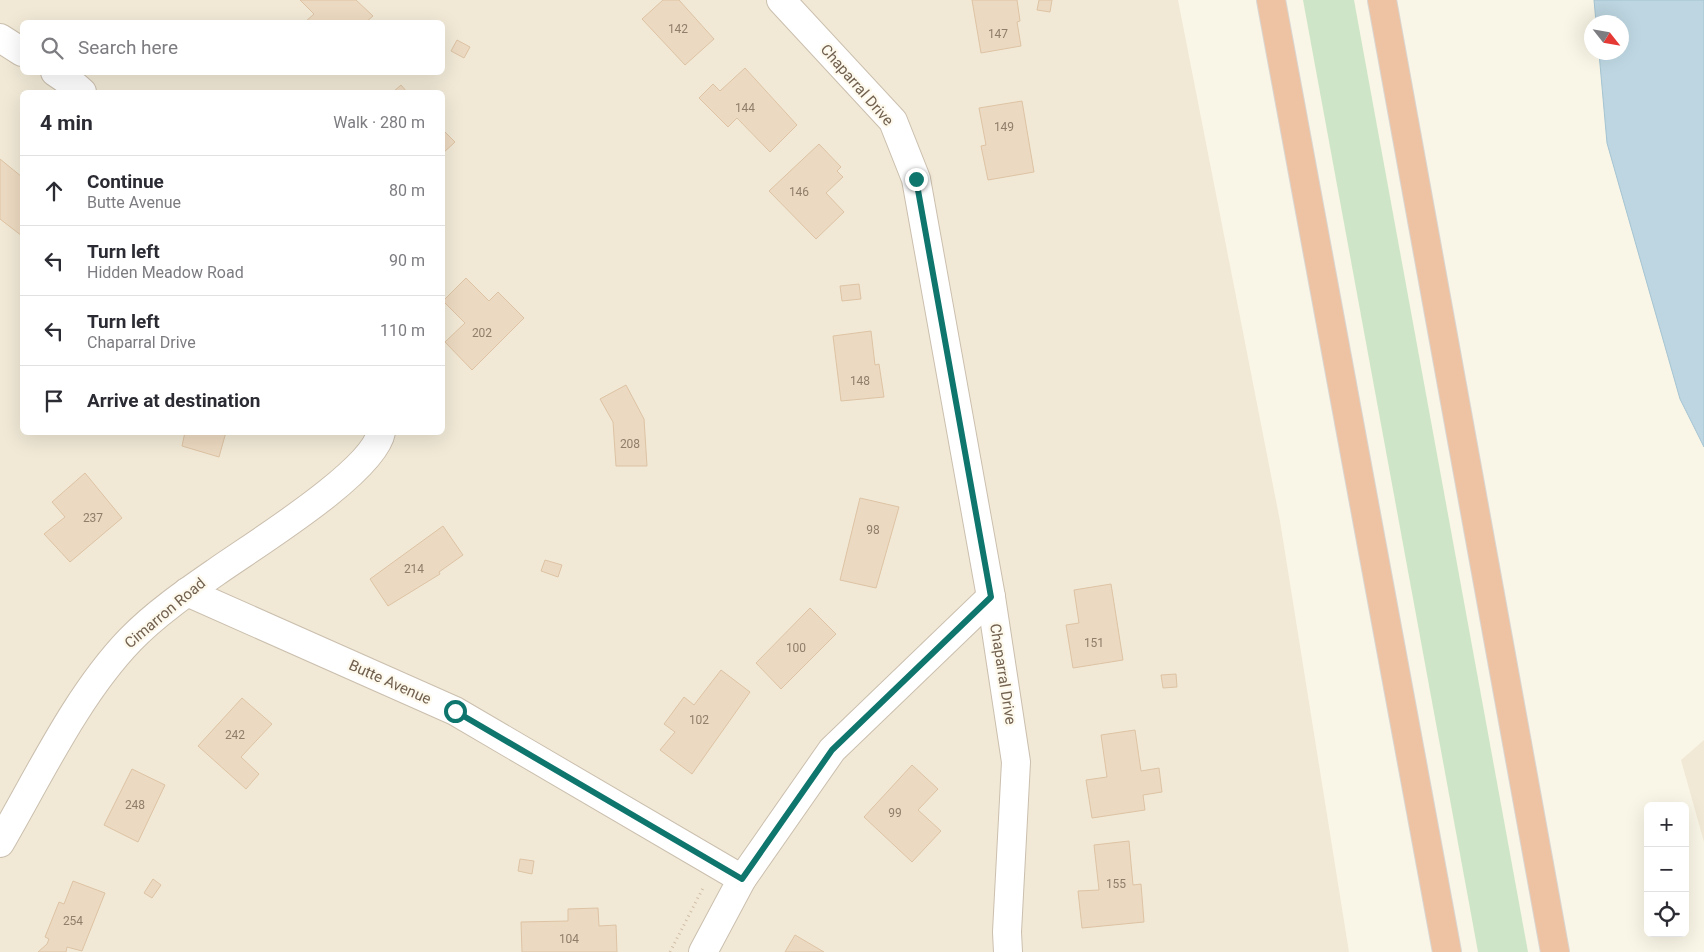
<!DOCTYPE html>
<html lang="en">
<head>
<meta charset="utf-8">
<style>
	:root { --surface:#fff; --page:#f7f7f7; --text:#2b2b33; --muted:#7c7c81; --line:#e1e1e2 }
	body { margin:0; font-family:Roboto,sans-serif; background:var(--page); color:var(--text) }
	.controls { position:absolute; right:15px; bottom:15px; display:grid; overflow:hidden; border-radius:8px; box-shadow:0 5px 20px #0002 }
	.controls button { width:45px; height:45px; display:grid; place-items:center; padding:0; border:0; border-bottom:1px solid var(--line); background:var(--surface); color:var(--text); font:25px sans-serif }
	.compass { position:absolute; left:1584px; top:15px; width:45px; height:45px; border-radius:50%; background:var(--surface); box-shadow:0 5px 20px #0002; rotate:121deg }
	.stop { position:absolute; width:15px; height:15px; margin:-11px; border:4px solid #0f766e; border-radius:50%; background:#fff }
	.stop.end { background:#0f766e; border-color:#fff; box-shadow:0 1px 5px #0008 }
	.list { margin:0; padding:0; list-style:none }
	h2 { display:flex; justify-content:space-between; align-items:center; height:65px; margin:0; padding:0 20px; font-size:21px }
	h2 small { font-size:16px; font-weight:400; color:var(--muted) }
	.list li { display:grid; grid-template-columns:32px 1fr auto; gap:15px; align-items:center; box-sizing:border-box; height:70px; padding:0 20px; border-top:1px solid var(--line) }
	.list b { display:block; font-size:19px; white-space:nowrap }
	.list p { margin:0; font-size:16px; white-space:nowrap; color:var(--muted) }
	.list em { font-size:16px; font-style:normal; color:var(--muted) }
	.icon { flex:none; width:28px; height:28px; fill:none; stroke:currentColor; stroke-width:2; stroke-linecap:round; stroke-linejoin:round }
	.map { position:relative; flex:none; width:1704px; height:952px; overflow:hidden }
	.search { position:absolute; background:var(--surface); box-shadow:0 5px 20px #0002; left:20px; top:20px; width:425px; height:55px; display:flex; align-items:center; gap:12px; box-sizing:border-box; padding:0 18px; border-radius:8px; color:var(--muted); font-size:19px }
	.panel { position:absolute; background:var(--surface); box-shadow:0 5px 20px #0002; left:20px; top:90px; width:425px; height:345px; border-radius:8px }
	.map>svg:first-child { display:block }
	.residential { fill:#f1e9d6; fill-rule:evenodd }
	.green { fill:#cee6c7 }
	.water { fill:#bdd6e1; stroke:#a5c4d2 }
	.building { fill:#ecd9c1; stroke:#ddc3a4 }
	.lines { fill:none; stroke-linecap:round; stroke-linejoin:round }
	.street-casing { stroke:#cbbfae; stroke-width:30 }
	.highway-casing { stroke:#dad6d1; stroke-width:30 }
	.path { stroke:#d1bda5; stroke-width:3; stroke-dasharray:1 4; stroke-linecap:butt }
	.street { stroke:#fff; stroke-width:28 }
	.highway { stroke:#edc3a4; stroke-width:28 }
	.route { stroke:#0f766e; stroke-width:6 }
	.labels { text-anchor:middle; dominant-baseline:central; stroke-width:4.5; stroke-linejoin:round; paint-order:stroke }
	.number-label { font-size:12px; fill:#907e6b }
	.street-label { font-size:15px; fill:#71604e; stroke:#fdf9ed }
</style>
</head>
<body>
<div class="map">
<svg width="1704" height="952" viewBox="0 0 1704 952">
	<rect width="100%" height="100%" fill="#faf6e7"/>
	<!-- residential -->
	<g class="residential">
		<path d="M0 0H1178L1280 521 1349 952H0ZM22 22H442V72H22ZM22 92H442V432H22Z"/>
		<polygon points="1704,740 1704,842 1681,760"/>
	</g>
	<!-- green -->
	<polygon class="green" points="1303,0 1354,0 1528,952 1478,952"/>
	<!-- water -->
	<polygon class="water" points="1594,0 1704,0 1704,447 1680,399 1607,143 1599,53 1622,52 1622,22 1596,22"/>
	<!-- building -->
	<g class="building">
		<polygon points="300,0 356,0 373,16 366,22 305,22 314,14"/>
		<polygon points="663,0 679,0 714,39 685,65 642,19"/>
		<polygon points="972,0 1017,0 1020,21 1017,22 1021,46 981,53"/>
		<polygon points="1039,0 1052,0 1050,12 1037,10"/>
		<polygon points="457,40 470,47 464,58 451,51"/>
		<polygon points="745,68 797,125 770,152 737,118 728,127 699,98 713,84 720,91"/>
		<polygon points="401,85 407,92 393,92"/>
		<polygon points="1022,101 1034,172 988,180 981,146 986,145 979,108"/>
		<polygon points="442,129 455,142 442,154"/>
		<polygon points="819,144 841,167 837,171 843,177 826,193 844,212 816,239 769,191"/>
		<polygon points="0,159 22,177 22,236 0,219"/>
		<polygon points="466,278 489,301 498,292 524,318 472,370 445,342 465,323 443,301"/>
		<polygon points="859,284 861,299 842,301 840,286"/>
		<polygon points="871,331 875,365 879,364 884,397 841,401 833,336"/>
		<polygon points="626,385 644,419 647,466 616,466 613,422 600,399"/>
		<polygon points="185,432 226,432 219,457 182,446"/>
		<polygon points="85,473 122,518 70,562 44,534 65,517 52,502"/>
		<polygon points="860,498 899,507 876,588 840,580"/>
		<polygon points="443,526 463,555 439,572 440,574 388,606 370,579"/>
		<polygon points="545,560 562,565 558,577 541,571"/>
		<polygon points="1111,584 1123,660 1073,668 1066,625 1079,623 1074,590"/>
		<polygon points="810,608 836,634 781,689 756,663"/>
		<polygon points="721,670 750,692 692,774 660,750 675,732 664,724 684,697 694,705"/>
		<polygon points="1176,674 1177,687 1163,688 1161,675"/>
		<polygon points="242,698 272,724 241,757 259,774 246,789 198,746"/>
		<polygon points="1135,730 1141,771 1159,768 1162,792 1143,795 1145,810 1092,818 1086,780 1107,777 1101,735"/>
		<polygon points="912,765 938,789 918,810 941,831 912,862 864,817"/>
		<polygon points="132,769 165,785 138,842 104,825"/>
		<polygon points="1129,841 1133,885 1141,884 1144,922 1082,928 1078,891 1099,890 1094,845"/>
		<polygon points="520,859 534,861 532,874 518,871"/>
		<polygon points="153,879 161,885 152,898 144,893"/>
		<polygon points="73,881 105,893 82,951 67,947 66,952 38,952 47,944 49,939 45,937 59,902 64,904"/>
		<polygon points="598,908 599,926 616,925 617,952 522,952 521,922 568,921 568,909"/>
		<polygon points="795,935 824,952 785,952"/>
	</g>
	<g class="lines">
		<defs>
			<g id="street">
				<polyline points="781,0 893,121 916,179 991,597 1016,762 1007,932 1008,952"/>
				<polyline points="0,38 22,52"/>
				<polyline points="55,72 74,85 82,92"/>
				<polyline points="187,592 455,711 742,879"/>
				<path d="M0 843C39 776 77 695 130 640 155 614 187 592 216 572 251 547 374 472 381 432"/>
				<polyline points="703,952 742,879 832,750 991,597"/>
			</g>
			<g id="highway">
				<polyline points="1271,0 1447,952"/>
				<polyline points="1382,0 1555,952"/>
			</g>
		</defs>
		<!-- street casing -->
		<use href="#street" class="street-casing"/>
		<!-- highway casing -->
		<use href="#highway" class="highway-casing"/>
		<!-- path -->
		<polyline class="path" points="670,952 703,888"/>
		<!-- street -->
		<use href="#street" class="street"/>
		<!-- highway -->
		<use href="#highway" class="highway"/>
	</g>
	<g class="lines">
		<!-- route -->
		<polyline class="route" points="455,711 742,879 832,750 991,597 916,179"/>
	</g>
	<g class="labels">
		<!-- number labels -->
		<g class="number-label">
			<text x="678" y="29">142</text>
			<text x="998" y="34">147</text>
			<text x="745" y="108">144</text>
			<text x="1004" y="127">149</text>
			<text x="799" y="192">146</text>
			<text x="482" y="333">202</text>
			<text x="860" y="381">148</text>
			<text x="630" y="444">208</text>
			<text x="93" y="518">237</text>
			<text x="873" y="530">98</text>
			<text x="414" y="569">214</text>
			<text x="1094" y="643">151</text>
			<text x="796" y="648">100</text>
			<text x="699" y="720">102</text>
			<text x="235" y="735">242</text>
			<text x="135" y="805">248</text>
			<text x="895" y="813">99</text>
			<text x="1116" y="884">155</text>
			<text x="73" y="921">254</text>
			<text x="569" y="939">104</text>
		</g>
		<!-- street labels -->
		<g class="street-label">
			<text transform="translate(857 85) rotate(49)">Chaparral Drive</text>
			<text transform="translate(165 613) rotate(-40)">Cimarron Road</text>
			<text transform="translate(1003 674) rotate(81)">Chaparral Drive</text>
			<text transform="translate(390 682) rotate(24)">Butte Avenue</text>
		</g>
	</g>
</svg>
<div class="controls">
<button>+</button>
<button>−</button>
<button><svg class="icon" aria-label="locate" viewBox="0 0 24 24"><circle cx="12" cy="12" r="6"/><path d="M12 2v4M12 18v4M2 12h4M18 12h4"/></svg></button>
</div>
<svg class="compass" viewBox="-18 -18 36 36"><path d="M0-13l5 13h-10z" fill="#e53935"/><path d="M0 13l5-13h-10z" fill="#7c7c81"/></svg>
<div class="stop" style="left:455px;top:711px"></div>
<div class="stop end" style="left:916px;top:179px"></div>
<div class="search"><svg class="icon" aria-label="search" viewBox="0 0 24 24"><circle cx="10" cy="10" r="6"/><path d="M15 15l6 6"/></svg>Search here</div>
<section class="panel">
<h2>4 min<small>Walk · 280 m</small></h2>
<ul class="list">
<li><svg class="icon" aria-label="ahead" viewBox="0 0 24 24"><path d="M12 20V5M6 11l6-6 6 6"/></svg><div><b>Continue</b><p>Butte Avenue</p></div><em>80 m</em></li>
<li><svg class="icon" aria-label="left" viewBox="0 0 24 24"><path d="M17 20v-9H6M10 6l-5 5 5 5"/></svg><div><b>Turn left</b><p>Hidden Meadow Road</p></div><em>90 m</em></li>
<li><svg class="icon" aria-label="left" viewBox="0 0 24 24"><path d="M17 20v-9H6M10 6l-5 5 5 5"/></svg><div><b>Turn left</b><p>Chaparral Drive</p></div><em>110 m</em></li>
<li><svg class="icon" aria-label="arrive" viewBox="0 0 24 24"><path d="M6 21V4h12l-3 4 3 4H6"/></svg><div><b>Arrive at destination</b></div></li>
</ul>
</section>
</div>
</body>
</html>
